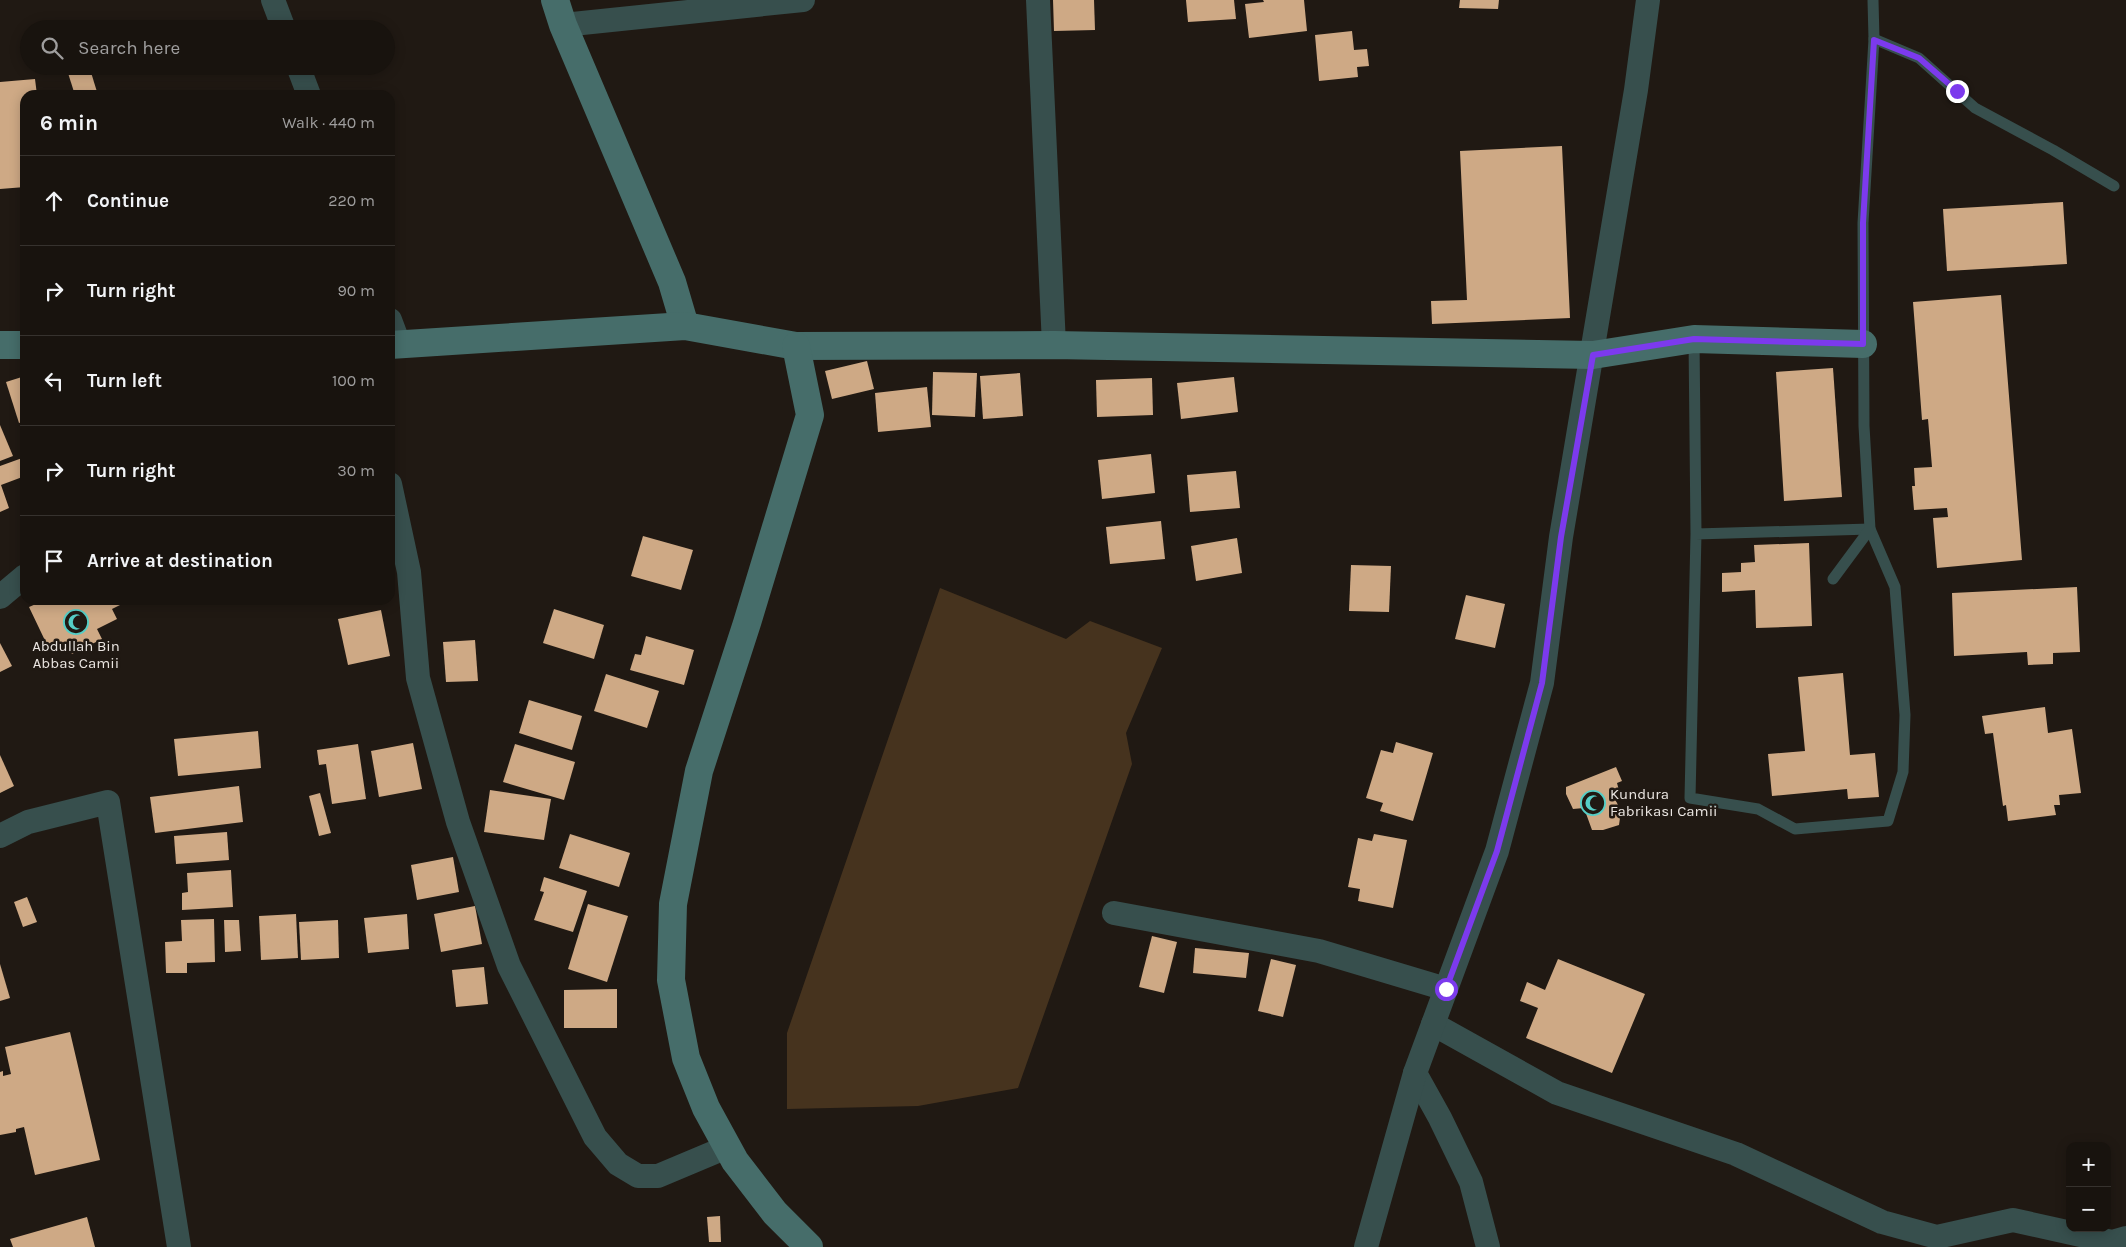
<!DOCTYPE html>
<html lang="en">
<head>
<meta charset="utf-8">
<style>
	:root { --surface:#18130e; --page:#25201c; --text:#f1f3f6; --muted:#9f9e9e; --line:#36322e }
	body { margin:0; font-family:Karla,sans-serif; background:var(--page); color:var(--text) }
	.controls { position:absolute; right:15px; bottom:15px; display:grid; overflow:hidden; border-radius:10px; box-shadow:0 2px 12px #0003 }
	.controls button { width:45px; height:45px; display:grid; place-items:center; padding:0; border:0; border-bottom:1px solid var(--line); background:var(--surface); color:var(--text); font:25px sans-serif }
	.stop { position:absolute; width:15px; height:15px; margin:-11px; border:4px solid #7c3aed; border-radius:50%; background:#fff }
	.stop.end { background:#7c3aed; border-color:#fff; box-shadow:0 1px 5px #0008 }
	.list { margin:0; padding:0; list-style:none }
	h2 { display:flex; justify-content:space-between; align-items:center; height:65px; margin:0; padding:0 20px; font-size:21px }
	h2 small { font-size:16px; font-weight:400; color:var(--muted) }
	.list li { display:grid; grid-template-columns:32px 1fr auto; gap:15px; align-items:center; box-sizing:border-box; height:90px; padding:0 20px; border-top:1px solid var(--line) }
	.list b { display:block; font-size:19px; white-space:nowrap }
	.list em { font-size:16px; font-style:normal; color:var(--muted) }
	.icon { flex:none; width:28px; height:28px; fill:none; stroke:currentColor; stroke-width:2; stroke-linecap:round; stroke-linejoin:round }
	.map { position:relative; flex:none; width:2126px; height:1247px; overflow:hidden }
	.search { position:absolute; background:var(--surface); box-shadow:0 2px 12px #0003; left:20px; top:20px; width:375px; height:55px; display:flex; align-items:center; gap:12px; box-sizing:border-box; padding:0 18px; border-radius:28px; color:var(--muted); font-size:19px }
	.panel { position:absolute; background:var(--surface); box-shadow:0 2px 12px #0003; left:20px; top:90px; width:375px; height:515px; border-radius:15px }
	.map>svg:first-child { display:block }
	.green { fill:#46331e }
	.building { fill:#cea985 }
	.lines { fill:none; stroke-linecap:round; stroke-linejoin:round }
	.lane { stroke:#374f4d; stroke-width:11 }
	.street { stroke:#374f4d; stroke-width:24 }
	.secondary { stroke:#466d6a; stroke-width:28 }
	.route { stroke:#7c3aed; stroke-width:6 }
	.labels { text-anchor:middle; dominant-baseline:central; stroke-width:5; stroke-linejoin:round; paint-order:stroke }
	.poi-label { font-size:15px; fill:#eae5e1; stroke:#201913 }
</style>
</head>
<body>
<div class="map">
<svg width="2126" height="1247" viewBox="0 0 2126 1247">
	<rect width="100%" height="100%" fill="#201913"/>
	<!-- green -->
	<polygon class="green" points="940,588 1066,639 1090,621 1162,648 1126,733 1132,764 1018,1088 918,1106 787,1109 787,1033"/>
	<!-- building -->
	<g class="building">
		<polygon points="1053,0 1094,0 1095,30 1054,31"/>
		<polygon points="1186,0 1234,0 1236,19 1188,22"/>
		<polygon points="1263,0 1304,0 1307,31 1249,38 1245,4 1264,2"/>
		<polygon points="1460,0 1499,0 1498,9 1459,8"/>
		<polygon points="1352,31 1354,50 1367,49 1369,66 1357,67 1358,77 1319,81 1315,35"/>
		<polygon points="77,66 89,66 98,95 75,95 67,70"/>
		<polygon points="35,79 37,95 25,95 25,187 0,189 0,82"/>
		<polygon points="1562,146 1570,318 1432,324 1431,301 1467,300 1460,151"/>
		<polygon points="2063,202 2067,264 1947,271 1943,209"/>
		<polygon points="2001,295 2022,560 1937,568 1933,518 1948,517 1947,508 1914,510 1912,486 1915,486 1914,468 1932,467 1928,419 1922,420 1913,302"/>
		<polygon points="867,361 874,389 832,399 825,371"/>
		<polygon points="1833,368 1842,497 1784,501 1776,372"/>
		<polygon points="933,372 977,373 975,417 932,415"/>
		<polygon points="1020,373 1023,416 983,419 980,376"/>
		<polygon points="25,376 25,421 19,423 6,382"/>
		<polygon points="1234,377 1238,412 1181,419 1177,383"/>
		<polygon points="1152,378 1153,415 1097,417 1096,380"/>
		<polygon points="927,387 931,427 878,432 875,393"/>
		<polygon points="0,425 13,456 0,461"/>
		<polygon points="1151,454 1155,493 1102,499 1098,460"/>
		<polygon points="25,457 25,476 1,485 9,508 0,512 0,466"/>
		<polygon points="1236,471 1240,508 1190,512 1187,475"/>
		<polygon points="1161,521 1165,559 1110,564 1106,527"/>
		<polygon points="643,536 693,550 681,590 631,576"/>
		<polygon points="1237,538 1242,573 1196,581 1191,546"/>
		<polygon points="1809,543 1812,626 1756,628 1755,590 1722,592 1722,573 1741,572 1741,563 1755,562 1754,545"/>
		<polygon points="1351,565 1391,566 1389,612 1349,611"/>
		<polygon points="2077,587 2080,652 2053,653 2053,664 2028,665 2027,652 1954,656 1952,593"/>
		<polygon points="1466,595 1505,604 1495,648 1455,639"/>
		<polygon points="45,600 125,600 126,602 112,609 117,619 97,629 102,639 72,654 66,643 50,651 29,607"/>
		<polygon points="554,609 604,625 594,659 543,643"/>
		<polygon points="381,610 390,656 348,665 338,619"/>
		<polygon points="646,636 694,650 684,685 630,670 635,654 641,655"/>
		<polygon points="475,640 478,681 446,682 443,642"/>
		<polygon points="0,643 12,666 0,672"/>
		<polygon points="1843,673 1850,755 1875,753 1879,797 1848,799 1847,789 1772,796 1768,754 1805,751 1798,677"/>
		<polygon points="606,674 659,691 647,728 594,711"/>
		<polygon points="529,700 582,716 572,750 519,733"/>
		<polygon points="2045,707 2048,733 2072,729 2081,793 2059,795 2060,805 2054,805 2056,815 2008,821 2006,805 2003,806 1993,733 1985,734 1982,716"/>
		<polygon points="258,731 261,768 178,776 174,739"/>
		<polygon points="1396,742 1433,753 1413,821 1380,811 1383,803 1366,798 1381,750 1393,753"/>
		<polygon points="413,743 422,789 379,797 371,751"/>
		<polygon points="358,744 366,799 332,804 326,764 319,765 317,750"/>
		<polygon points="515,744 575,762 564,800 503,782"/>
		<polygon points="0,755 14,786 0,793"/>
		<polygon points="1616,767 1622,781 1617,783 1620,794 1614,797 1621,811 1619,825 1603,830 1592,830 1584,808 1573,809 1566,794 1566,787"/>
		<polygon points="239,786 243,822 155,833 150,797"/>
		<polygon points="490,790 551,799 544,840 484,832"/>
		<polygon points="320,793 331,833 319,836 309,796"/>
		<polygon points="227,832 229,860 176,864 174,836"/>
		<polygon points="570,834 630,853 619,887 559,868"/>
		<polygon points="1374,834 1407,840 1393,908 1358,901 1360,889 1348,887 1358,838 1372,841"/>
		<polygon points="453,857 459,892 417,900 411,865"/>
		<polygon points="231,870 233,907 182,910 182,893 188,892 187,873"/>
		<polygon points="544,877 587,891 573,932 534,920 544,892 540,891"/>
		<polygon points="27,897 37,922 23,927 14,902"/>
		<polygon points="588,904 628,916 607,982 568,969"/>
		<polygon points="475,906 482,944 441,952 434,914"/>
		<polygon points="296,914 298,958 261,960 259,916"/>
		<polygon points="407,914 409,949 368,953 364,918"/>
		<polygon points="214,919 215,962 187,963 187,973 166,973 165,942 182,941 181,920"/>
		<polygon points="224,920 239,920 241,951 225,952"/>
		<polygon points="338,920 339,958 301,960 299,922"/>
		<polygon points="1152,936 1177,942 1164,993 1139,987"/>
		<polygon points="1195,948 1249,953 1246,978 1193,973"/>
		<polygon points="1271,959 1296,965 1283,1017 1258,1011"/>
		<polygon points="1558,959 1645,994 1612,1073 1526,1038 1538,1008 1520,1001 1527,982 1545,990"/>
		<polygon points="0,964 10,998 0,1001"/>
		<polygon points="484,967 488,1004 456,1007 452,970"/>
		<polygon points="617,989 617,1028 564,1028 564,990"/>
		<polygon points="70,1032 100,1160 35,1175 24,1127 16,1129 16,1132 0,1135 0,1072 3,1071 3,1076 11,1074 5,1047"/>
		<polygon points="720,1216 721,1242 709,1242 707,1217"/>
		<polygon points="87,1217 95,1247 13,1247 10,1239"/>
	</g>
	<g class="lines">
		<!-- lane -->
		<g class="lane">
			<polyline points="1874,39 1919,58 1975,108 2053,150 2114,186"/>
			<polyline points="1694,339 1696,534 1690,798 1758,809 1795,829 1888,821 1903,772 1905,715 1895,587 1870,529 1696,534"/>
			<polyline points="1833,579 1870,529 1864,426 1863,223 1874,39 1873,0"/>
		</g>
		<!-- street -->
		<g class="street">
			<polyline points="273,0 284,29"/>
			<polyline points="1038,0 1054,345"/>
			<polyline points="563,25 803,0"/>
			<polyline points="298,66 309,95"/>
			<polyline points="390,320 399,344"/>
			<polyline points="390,484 409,572 418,678 458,822 509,966 595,1137 618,1164 638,1176 658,1176 727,1147"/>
			<polyline points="0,597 25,576"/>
			<polyline points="0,836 28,822 108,802 179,1247"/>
			<polyline points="1114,913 1319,951 1446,989"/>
			<polyline points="1433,1024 1557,1093 1736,1154 1882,1222 1937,1237 2013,1220 2112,1242 2126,1238"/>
			<polyline points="1415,1073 1440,1118 1471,1182 1488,1247"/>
			<polyline points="1366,1247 1415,1073 1497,851 1542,683 1561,537 1636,90 1648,0"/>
		</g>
		<!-- secondary -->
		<g class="secondary">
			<polyline points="555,0 563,25 672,282 685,326"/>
			<polyline points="0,345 25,345"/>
			<polyline points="390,345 685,326 796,346 1054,345 1593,355 1694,339 1863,344"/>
			<polyline points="796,346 810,415 747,623 699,771 673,904 671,980 686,1058 706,1108 735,1161 775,1213 809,1247"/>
		</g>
	</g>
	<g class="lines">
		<!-- route -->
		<polyline class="route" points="1446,989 1497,851 1542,683 1561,537 1593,355 1694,339 1863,344 1863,223 1874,40 1919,58 1957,91"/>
	</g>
	<!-- icons -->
	<defs>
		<symbol id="mosque-ring" viewBox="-11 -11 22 22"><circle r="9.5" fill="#201913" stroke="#55cec6" stroke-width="1.5"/><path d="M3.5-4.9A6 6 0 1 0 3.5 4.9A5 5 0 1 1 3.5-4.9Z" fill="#55cec6"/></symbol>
	</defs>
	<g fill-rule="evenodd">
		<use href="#mosque-ring" x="62" y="608" width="28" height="28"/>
		<use href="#mosque-ring" x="1579" y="789" width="28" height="28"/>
	</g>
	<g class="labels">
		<!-- poi labels -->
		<g class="poi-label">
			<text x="76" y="646">Abdullah Bin<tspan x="76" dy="17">Abbas Camii</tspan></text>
			<text x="1610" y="794" text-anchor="start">Kundura<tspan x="1610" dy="17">Fabrikası Camii</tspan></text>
		</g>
	</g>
</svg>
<div class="controls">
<button>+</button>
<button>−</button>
</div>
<div class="stop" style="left:1446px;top:989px"></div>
<div class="stop end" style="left:1957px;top:91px"></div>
<div class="search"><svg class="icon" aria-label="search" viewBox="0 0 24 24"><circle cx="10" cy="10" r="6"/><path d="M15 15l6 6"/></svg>Search here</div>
<section class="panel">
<h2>6 min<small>Walk · 440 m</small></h2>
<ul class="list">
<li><svg class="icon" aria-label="ahead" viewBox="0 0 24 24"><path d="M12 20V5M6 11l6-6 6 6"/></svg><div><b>Continue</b></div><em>220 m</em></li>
<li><svg class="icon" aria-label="right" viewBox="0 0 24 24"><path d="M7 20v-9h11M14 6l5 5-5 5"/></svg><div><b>Turn right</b></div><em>90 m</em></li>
<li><svg class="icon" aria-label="left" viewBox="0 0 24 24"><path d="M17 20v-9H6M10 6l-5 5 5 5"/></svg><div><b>Turn left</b></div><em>100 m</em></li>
<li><svg class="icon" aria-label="right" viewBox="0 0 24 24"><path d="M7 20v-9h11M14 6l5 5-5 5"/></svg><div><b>Turn right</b></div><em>30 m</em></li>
<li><svg class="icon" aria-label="arrive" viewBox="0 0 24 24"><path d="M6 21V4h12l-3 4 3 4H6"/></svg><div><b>Arrive at destination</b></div></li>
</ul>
</section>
</div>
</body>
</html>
